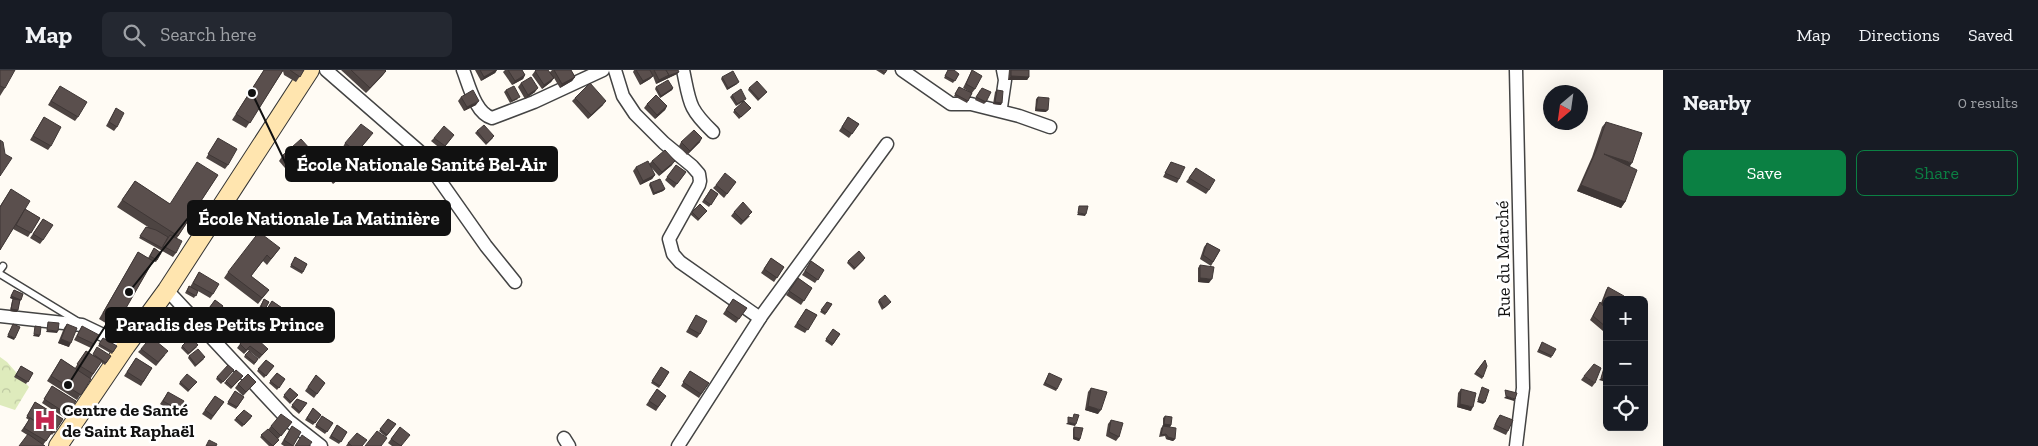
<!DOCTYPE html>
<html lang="en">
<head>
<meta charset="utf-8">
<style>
	:root { --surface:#171b24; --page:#242831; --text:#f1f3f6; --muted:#9ea1a6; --line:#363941; --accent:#0b8043 }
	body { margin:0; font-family:"Zilla Slab",serif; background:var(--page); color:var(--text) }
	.controls { position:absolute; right:15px; bottom:15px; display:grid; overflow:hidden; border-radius:8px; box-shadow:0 5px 20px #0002 }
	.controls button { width:45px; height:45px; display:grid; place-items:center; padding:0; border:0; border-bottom:1px solid var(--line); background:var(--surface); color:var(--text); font:25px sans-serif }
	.compass { position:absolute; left:1543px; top:15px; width:45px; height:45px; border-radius:50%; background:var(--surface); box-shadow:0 5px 20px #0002; rotate:209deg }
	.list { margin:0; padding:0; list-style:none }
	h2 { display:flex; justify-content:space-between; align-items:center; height:65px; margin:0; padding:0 20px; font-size:21px }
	h2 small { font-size:16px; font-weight:400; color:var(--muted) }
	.actions { display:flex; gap:10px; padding:15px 20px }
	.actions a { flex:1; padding:11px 0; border:1px solid var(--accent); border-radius:8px; text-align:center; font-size:18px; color:var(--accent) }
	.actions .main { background:var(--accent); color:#fff }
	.icon { flex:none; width:28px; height:28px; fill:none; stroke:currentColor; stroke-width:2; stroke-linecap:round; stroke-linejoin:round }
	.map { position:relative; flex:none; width:1663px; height:376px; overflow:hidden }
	header { display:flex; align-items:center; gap:30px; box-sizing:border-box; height:70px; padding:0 25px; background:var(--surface); border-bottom:1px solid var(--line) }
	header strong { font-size:24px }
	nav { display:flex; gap:28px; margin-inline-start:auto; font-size:18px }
	.search { width:350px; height:45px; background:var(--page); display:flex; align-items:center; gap:12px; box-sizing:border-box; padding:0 18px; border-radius:8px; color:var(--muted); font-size:19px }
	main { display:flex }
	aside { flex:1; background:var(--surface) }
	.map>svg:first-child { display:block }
	.park { fill:url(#park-crowns) }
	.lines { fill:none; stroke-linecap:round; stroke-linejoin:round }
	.lane-casing { stroke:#444; stroke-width:9 }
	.street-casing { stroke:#444; stroke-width:15 }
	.secondary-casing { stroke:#333; stroke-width:20 }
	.lane { stroke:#fff; stroke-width:6 }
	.street { stroke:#fff; stroke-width:12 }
	.secondary { stroke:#ffe5af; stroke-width:18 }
	.wall { fill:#4d4442 }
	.shaded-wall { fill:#3f3736 }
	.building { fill:#5a4f4d; stroke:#3f3736 }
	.labels { text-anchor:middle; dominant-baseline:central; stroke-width:5; stroke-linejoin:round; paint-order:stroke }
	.street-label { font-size:18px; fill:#111; stroke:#fff }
	.poi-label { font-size:18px; font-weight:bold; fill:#111; stroke:#fff; text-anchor:start }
	.leader { fill:none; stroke:#111; stroke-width:2 }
	.callout-dot { fill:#111; stroke:#fff; stroke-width:2 }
	.callout { fill:#111; stroke:#111; stroke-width:2 }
	.callout-label { font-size:19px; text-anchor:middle; font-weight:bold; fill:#fff }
</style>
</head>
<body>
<header>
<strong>Map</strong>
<div class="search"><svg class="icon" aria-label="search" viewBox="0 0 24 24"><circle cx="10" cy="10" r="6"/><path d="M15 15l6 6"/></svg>Search here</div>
<nav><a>Map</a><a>Directions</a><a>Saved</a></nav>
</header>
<main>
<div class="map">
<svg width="1663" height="376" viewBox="0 0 1663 376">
	<defs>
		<pattern id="park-crowns" width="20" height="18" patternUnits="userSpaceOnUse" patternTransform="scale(1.25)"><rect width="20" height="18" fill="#deebbc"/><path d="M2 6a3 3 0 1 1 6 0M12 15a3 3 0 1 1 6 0" fill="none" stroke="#bdc8a1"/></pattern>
	</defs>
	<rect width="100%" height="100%" fill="#fffbf4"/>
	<!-- park -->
	<polygon class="park" points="0,287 7,292 29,317 15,340 0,335"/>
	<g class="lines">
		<defs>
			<g id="lane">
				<polyline points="0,200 3,196"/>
				<polyline points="0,204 77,251"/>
			</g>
			<g id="street">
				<polyline points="326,0 419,81 486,176 515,212"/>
				<path d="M463 0C469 15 475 43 492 48L534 32 603 0"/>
				<polyline points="615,0 623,26 635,44 664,73 692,96 699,104 700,111 699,115 669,169 673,184 680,192 760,248"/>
				<path d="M683 0C690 33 688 38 713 62"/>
				<polyline points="902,0 951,34 971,34 1019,46 1050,57"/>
				<polyline points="1516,0 1523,318 1516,376"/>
				<polyline points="1001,37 1005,10 1003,0"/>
				<polyline points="167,220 289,351 321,376"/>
				<polyline points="0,246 82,255 126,276"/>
				<polyline points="564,368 569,376"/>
				<polyline points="678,376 762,245 887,74"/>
			</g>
			<polyline id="secondary" points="58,376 126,276 167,220 310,0"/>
		</defs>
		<!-- lane casing -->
		<use href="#lane" class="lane-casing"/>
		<!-- street casing -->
		<use href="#street" class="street-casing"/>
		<!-- secondary casing -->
		<use href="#secondary" class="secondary-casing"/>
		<!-- lane -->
		<use href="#lane" class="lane"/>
		<!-- street -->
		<use href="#street" class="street"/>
		<!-- secondary -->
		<use href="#secondary" class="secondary"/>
	</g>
	<!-- wall -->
	<g class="wall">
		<polygon points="0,0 5,18 0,26"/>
		<polygon points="264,0 304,0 296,12 284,5 283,1 246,58 232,50"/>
		<polygon points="341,0 385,0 386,1 382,6 366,23"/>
		<polygon points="475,0 497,0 495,3 481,11"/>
		<polygon points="505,0 522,0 525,5 523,9 512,15 503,2"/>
		<polygon points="552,0 571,0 575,7 572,11 560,18 554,8 551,12 542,19 532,5 535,1 550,2"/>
		<polygon points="634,0 650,0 651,3 650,0 678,0 677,4 656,14 653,6 650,9 640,15 633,2"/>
		<polygon points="876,0 887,0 884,5"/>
		<polygon points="948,0 959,4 953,13 944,8"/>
		<polygon points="972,0 975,19 972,23 967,33 954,26 959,17 971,23 963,18"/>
		<polygon points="1009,0 1029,0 1029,7 1027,10 1008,10"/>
		<polygon points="722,7 737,14 727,20 721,9"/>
		<polygon points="521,13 535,22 525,29 518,17"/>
		<polygon points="656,17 673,18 672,20 660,28 655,19"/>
		<polygon points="749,18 765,24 758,31 748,20"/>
		<polygon points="57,20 78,47 75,51 48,35"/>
		<polygon points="506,20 518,29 510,33 504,22"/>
		<polygon points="980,20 986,32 984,34 975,30"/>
		<polygon points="997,20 1001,35 993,34 995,22"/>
		<polygon points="732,25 744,31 751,38 739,49 733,42 743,32 736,36 730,27"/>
		<polygon points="461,27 476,35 464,41 458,31"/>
		<polygon points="1038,27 1046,42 1035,41 1036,29"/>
		<polygon points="575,28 603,35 588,49 572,31"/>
		<polygon points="647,34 667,36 665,40 655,49 644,38"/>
		<polygon points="116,38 117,57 114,61 106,56"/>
		<polygon points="44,47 51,76 48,80 30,70"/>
		<polygon points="848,47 859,54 849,68 839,61"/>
		<polygon points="1606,52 1630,96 1625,132 1621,138 1577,121 1592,87 1602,57"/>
		<polygon points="477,61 493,68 486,75 475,63"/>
		<polygon points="370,67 354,86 343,77 345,73"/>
		<polygon points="218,68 228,95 225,99 206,88"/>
		<polygon points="434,68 451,69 442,80 431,71"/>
		<polygon points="681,72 700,72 687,85 679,76"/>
		<polygon points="464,78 480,89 468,106 452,95"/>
		<polygon points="283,85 319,89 315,95 296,111 279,91"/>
		<polygon points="652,91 672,95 659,106 649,95 655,105 652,109 640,115 633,101 636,97 649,94"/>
		<polygon points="1171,92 1179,109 1177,113 1163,107"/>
		<polygon points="676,95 686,102 674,118 665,110"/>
		<polygon points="325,96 345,102 342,106 333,114 322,100"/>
		<polygon points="1196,98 1209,120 1206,124 1186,112"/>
		<polygon points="218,105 177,168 176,183 173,187 139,168 146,157 148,157 117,137 135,111 170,134"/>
		<polygon points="736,112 724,128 713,118 716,115"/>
		<polygon points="650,113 665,119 663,121 653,125 649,115"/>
		<polygon points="11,119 25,139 40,148 28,167 13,159 0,180 0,136"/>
		<polygon points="711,119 718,124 709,137 702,132"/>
		<polygon points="239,139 247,157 244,161 231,153"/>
		<polygon points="707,141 698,151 690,144 692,142"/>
		<polygon points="734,142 750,146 741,155 731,146"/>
		<polygon points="43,149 43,170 40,174 30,168"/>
		<polygon points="1207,173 1220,180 1211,196 1200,189 1204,177"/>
		<polygon points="154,178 161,183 156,192 153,191 114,258 99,249 138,182 148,188"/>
		<polygon points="280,178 267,195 263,191 251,206 269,220 258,234 224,208 228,202"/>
		<polygon points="295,187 307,194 302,204 290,197"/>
		<polygon points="771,188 784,197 774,212 761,203"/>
		<polygon points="864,190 854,200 847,193 848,191"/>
		<polygon points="811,191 824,200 815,213 802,205"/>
		<polygon points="1200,195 1209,213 1198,212 1198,198"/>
		<polygon points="199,202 213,224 210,228 198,221 194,228 185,223 189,216 190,217"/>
		<polygon points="798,208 812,218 801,235 786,225"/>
		<polygon points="1608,217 1604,237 1606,257 1603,261 1590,250 1598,236 1600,232 1601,233 1606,220"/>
		<polygon points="14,220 23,224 20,230 17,242 10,241 12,231 13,229 10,228"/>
		<polygon points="264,229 269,232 264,241 259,238"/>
		<polygon points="733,229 747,238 736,253 723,244"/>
		<polygon points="215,230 223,236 213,249 205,243"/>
		<polygon points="879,230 889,234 882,240 878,232"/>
		<polygon points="272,231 288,242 281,253 274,249 269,253 266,250 269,246 264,243"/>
		<polygon points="827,232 832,234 825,245 820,242"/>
		<polygon points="806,239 817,245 805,263 794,257"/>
		<polygon points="245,242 255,248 238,273 228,266"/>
		<polygon points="696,245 700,264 697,268 686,262"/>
		<polygon points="166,249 177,256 172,264 161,257"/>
		<polygon points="67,254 69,277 58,273 64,258"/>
		<polygon points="82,256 94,274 91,278 74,270"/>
		<polygon points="833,259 840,264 832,276 825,271"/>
		<polygon points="245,267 251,272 268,279 259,289 248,280 244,284 237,278"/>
		<polygon points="103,268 117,276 112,284 98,276"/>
		<polygon points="1541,274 1552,286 1551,288 1537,282"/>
		<polygon points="182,276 197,277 188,285 181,278"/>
		<polygon points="141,279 165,285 156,296 138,282"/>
		<polygon points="86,281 92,285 111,286 105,295 101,292 77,330 47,311 61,289 75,298"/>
		<polygon points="245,285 258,289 254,295 244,287"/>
		<polygon points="189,286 204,289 195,297 188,288"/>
		<polygon points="136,288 152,298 141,316 124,306"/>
		<polygon points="266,290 274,296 264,308 257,301"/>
		<polygon points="1485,290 1483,307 1482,309 1474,304"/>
		<polygon points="21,296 33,303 26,314 14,307"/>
		<polygon points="661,297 669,302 659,318 651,313"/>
		<polygon points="234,300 221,314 216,309 217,307"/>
		<polygon points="690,301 709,313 699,328 681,316"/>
		<polygon points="277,303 285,309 277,320 269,313"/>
		<polygon points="1049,303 1057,319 1056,321 1043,315"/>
		<polygon points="316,305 325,313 314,328 305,321"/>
		<polygon points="1584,306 1595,313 1592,317 1581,310"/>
		<polygon points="241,308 231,319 224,313 226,311"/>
		<polygon points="180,312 195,314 188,322 179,314"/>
		<polygon points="256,312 243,326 235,318 238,314"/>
		<polygon points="52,316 76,331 65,348 42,333"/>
		<polygon points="290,318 298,325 290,334 283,327"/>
		<polygon points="1091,318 1098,344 1085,340 1088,322"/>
		<polygon points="657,319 666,326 656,341 646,335"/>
		<polygon points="1461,319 1471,341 1457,337 1458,323"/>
		<polygon points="235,321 244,327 236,339 227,334"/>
		<polygon points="168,322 179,340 176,344 160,334"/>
		<polygon points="215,326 224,332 211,350 202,344"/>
		<polygon points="297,329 307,333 299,344 291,337"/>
		<polygon points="35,332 63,349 52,365 51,364 43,375 21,361 29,350 26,348"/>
		<polygon points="313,338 321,345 313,355 305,350"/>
		<polygon points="1500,345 1508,361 1506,365 1493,359 1497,349"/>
		<polygon points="322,346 333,353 325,364 315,357"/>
		<polygon points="1165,346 1171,355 1170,357 1175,369 1173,371 1166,369 1165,366 1159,367 1161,358 1163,356 1163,348"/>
		<polygon points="236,348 251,348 242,357 234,350"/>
		<polygon points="388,349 396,354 386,367 379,361"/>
		<polygon points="1111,350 1119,367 1116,371 1106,366 1108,354"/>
		<polygon points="292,352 278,369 277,372 273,376 269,376 260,367 268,360 271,356"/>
		<polygon points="337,355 347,362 339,374 329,368"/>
		<polygon points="292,356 293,376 284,376 281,374"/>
		<polygon points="400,357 402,376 388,376 392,376 388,373"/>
		<polygon points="1074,357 1080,369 1079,371 1073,369 1073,359"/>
		<polygon points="348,373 362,376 346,376"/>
	</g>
	<!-- shaded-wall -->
	<g class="shaded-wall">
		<polygon points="496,0 497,0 495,3 481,11 484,7"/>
		<polygon points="386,1 382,6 366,23 370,18"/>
		<polygon points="679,2 677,4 656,14 659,10"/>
		<polygon points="525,5 523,9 512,15 515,11"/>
		<polygon points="653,6 650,9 640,15 643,11"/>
		<polygon points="1011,6 1029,7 1027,10 1008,10"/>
		<polygon points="575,7 572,11 560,18 562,14"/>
		<polygon points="554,8 551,12 542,19 544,15"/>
		<polygon points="739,12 737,14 727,20 728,18"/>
		<polygon points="538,18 535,22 525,29 528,25"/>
		<polygon points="673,18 672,20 660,28 661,26"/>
		<polygon points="479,31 476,35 464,41 467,37"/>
		<polygon points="606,31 603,35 588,49 591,45"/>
		<polygon points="995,32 1002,33 1001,35 993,34"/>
		<polygon points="667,36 665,40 655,49 657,45"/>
		<polygon points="1036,39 1048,40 1046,42 1035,41"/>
		<polygon points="702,68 700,72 687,85 690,81"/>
		<polygon points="1604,84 1632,93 1628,99"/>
		<polygon points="319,89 315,95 296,111 300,105"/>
		<polygon points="675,91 672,95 659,106 662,102"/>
		<polygon points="345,102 342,106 333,114 336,110"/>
		<polygon points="655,105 652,109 640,115 643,111"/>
		<polygon points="1581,115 1625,132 1621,138 1577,121"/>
		<polygon points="665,119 663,121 653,125 654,123"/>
		<polygon points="1078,143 1086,144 1085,146 1077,145"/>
		<polygon points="1200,208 1212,209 1209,213 1198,212"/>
		<polygon points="11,226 21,230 19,232 10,228"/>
		<polygon points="1603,231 1607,233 1607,238 1600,235"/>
		<polygon points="11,239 18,240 17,242 10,241"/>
		<polygon points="47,260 58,261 57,263 46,262"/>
		<polygon points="34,264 40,265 39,267 33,266"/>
		<polygon points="8,265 15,268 14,270 7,267"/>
		<polygon points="61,269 71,273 69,277 58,273"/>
		<polygon points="1601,308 1607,310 1607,311 1606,312 1599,310"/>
		<polygon points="1506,326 1515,329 1514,331 1504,328"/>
		<polygon points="1478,330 1485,332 1483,334 1477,332"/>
		<polygon points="1460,334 1473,337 1471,341 1457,337"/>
		<polygon points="1088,336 1101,340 1098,344 1085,340"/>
		<polygon points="1068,352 1076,354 1075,356 1066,354"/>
		<polygon points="1164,354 1171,355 1170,357 1162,356"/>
		<polygon points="1074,367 1080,369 1079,371 1073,369"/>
		<polygon points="1168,367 1175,369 1173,371 1166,369"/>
	</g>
	<!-- building -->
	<g class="building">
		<polygon points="0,0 15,0 5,18 0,16"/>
		<polygon points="264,0 283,0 250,53 236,44"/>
		<polygon points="290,0 304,0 300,7"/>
		<polygon points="351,0 385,0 386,1 370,18"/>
		<polygon points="480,0 496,0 484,7"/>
		<polygon points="508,0 522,0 525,5 515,11"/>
		<polygon points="536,0 548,0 554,8 544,15 535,1"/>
		<polygon points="554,0 571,0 575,7 562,14"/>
		<polygon points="636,0 650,0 653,6 643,11"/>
		<polygon points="654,0 666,0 669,5 659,10"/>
		<polygon points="666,0 678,0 679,2 668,6 669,5"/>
		<polygon points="880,0 887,0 885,3"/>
		<polygon points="948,0 954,0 959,4 955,11 945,6"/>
		<polygon points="972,0 982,6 975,19 966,14"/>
		<polygon points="1011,0 1029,0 1029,7 1011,6"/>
		<polygon points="733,1 739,12 728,18 722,7"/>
		<polygon points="531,7 538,18 528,25 521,13"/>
		<polygon points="668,10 673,18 661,26 656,17"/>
		<polygon points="757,11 767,22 759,29 749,18"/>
		<polygon points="590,13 606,31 591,45 575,28"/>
		<polygon points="60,16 87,32 78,47 51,31"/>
		<polygon points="514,16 520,27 512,31 506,20"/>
		<polygon points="959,17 972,23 968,31 955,24"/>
		<polygon points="982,18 991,22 986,32 976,27"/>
		<polygon points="741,19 746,29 737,34 732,25"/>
		<polygon points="473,20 479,31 467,37 461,27"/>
		<polygon points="997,20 1003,21 1002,33 995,32"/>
		<polygon points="656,25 667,36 657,45 647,34"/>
		<polygon points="1038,27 1049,28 1048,40 1036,39"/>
		<polygon points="744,31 751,38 741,47 734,40"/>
		<polygon points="116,38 124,43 117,57 109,52"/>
		<polygon points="44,47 61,57 51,76 33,66"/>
		<polygon points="848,47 859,54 852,64 842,57"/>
		<polygon points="1606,52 1642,63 1632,93 1604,84 1637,100 1625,132 1581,115 1596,81"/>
		<polygon points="361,54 373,63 357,82 345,73"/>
		<polygon points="484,55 494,66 487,73 477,61"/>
		<polygon points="444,56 454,65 445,76 434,68"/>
		<polygon points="694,60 702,68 690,81 681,72"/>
		<polygon points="218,68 237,79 228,95 208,84"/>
		<polygon points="301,69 319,89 300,105 283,85"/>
		<polygon points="0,70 3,72 5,84 12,88 0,106"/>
		<polygon points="665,80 675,91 662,102 652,91"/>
		<polygon points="648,91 655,105 643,111 636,97"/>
		<polygon points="197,92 218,105 178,166 122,130 135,111 170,134"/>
		<polygon points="1171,92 1185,97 1179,109 1165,103"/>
		<polygon points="676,95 686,102 677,114 667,107"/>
		<polygon points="1196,98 1215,110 1209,120 1189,108"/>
		<polygon points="725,103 736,112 727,124 716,115"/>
		<polygon points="660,109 665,119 654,123 650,113"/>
		<polygon points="11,119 30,131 0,180 0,137"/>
		<polygon points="711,119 718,124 711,135 704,130"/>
		<polygon points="743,132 752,142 743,151 734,142"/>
		<polygon points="700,134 707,141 699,149 692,142"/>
		<polygon points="1079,136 1088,136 1086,144 1078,143"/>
		<polygon points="25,139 40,148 31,163 16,155"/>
		<polygon points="43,149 53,155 43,170 33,164"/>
		<polygon points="146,157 156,160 168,167 162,178 140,166"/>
		<polygon points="259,162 280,178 271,189 267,185 251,206 269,220 262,228 228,202"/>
		<polygon points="170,165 182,171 176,183 163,176"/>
		<polygon points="1207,173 1220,180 1213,192 1203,185"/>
		<polygon points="154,178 161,183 157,190 150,186"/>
		<polygon points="859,181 865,188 855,198 848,191"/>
		<polygon points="138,182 153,191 118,252 103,243"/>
		<polygon points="295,187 307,194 303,202 291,195"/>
		<polygon points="771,188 784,197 777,208 764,199"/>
		<polygon points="811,191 824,200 818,210 805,201"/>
		<polygon points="1200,195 1214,197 1212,209 1200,208"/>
		<polygon points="199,202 219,214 213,224 193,213"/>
		<polygon points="798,208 812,218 804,231 789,221"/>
		<polygon points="189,216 198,221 196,226 187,221"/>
		<polygon points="1608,217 1624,226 1621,230 1607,230 1607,233 1603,231"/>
		<polygon points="14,220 23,224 21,230 11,226"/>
		<polygon points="885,225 891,232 884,238 879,230"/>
		<polygon points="13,229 20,230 18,240 11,239"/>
		<polygon points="264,229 269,232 265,239 261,236"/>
		<polygon points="733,229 747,238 739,249 726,240"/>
		<polygon points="215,230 223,236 215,247 207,241"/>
		<polygon points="272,231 288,242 284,249 267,239"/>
		<polygon points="827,232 832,234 826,243 821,240"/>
		<polygon points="1600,232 1607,241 1607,254 1606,257 1593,246"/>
		<polygon points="806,239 817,245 808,260 797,253"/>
		<polygon points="696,245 707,251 700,264 689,258"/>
		<polygon points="48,252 59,253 58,261 47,260"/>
		<polygon points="13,254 20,257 15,268 8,265"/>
		<polygon points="67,254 77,258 71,273 61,269"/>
		<polygon points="35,256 41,257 40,265 34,264"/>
		<polygon points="82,256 99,265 94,274 77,266"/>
		<polygon points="833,259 840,264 833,274 826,269"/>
		<polygon points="151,267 168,281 158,292 141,279"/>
		<polygon points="191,267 198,275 189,283 182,276"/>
		<polygon points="245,267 251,272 256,268 268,279 262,285 250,276 246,280 240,274"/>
		<polygon points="103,268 117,276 113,282 99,274"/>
		<polygon points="1542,272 1556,279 1552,286 1539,280"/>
		<polygon points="97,277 111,286 106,293 93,284"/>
		<polygon points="198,279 205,287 196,295 189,286"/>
		<polygon points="86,281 102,291 93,304 77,294"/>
		<polygon points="249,281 258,289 255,293 245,285"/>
		<polygon points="136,288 152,298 143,312 127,302"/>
		<polygon points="61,289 91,309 81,325 51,306"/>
		<polygon points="266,290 274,296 266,306 258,299"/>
		<polygon points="1485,290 1487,296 1483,307 1476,302"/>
		<polygon points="1594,294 1601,298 1595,313 1584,306"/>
		<polygon points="228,295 234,300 223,312 217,307"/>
		<polygon points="21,296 33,303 28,312 16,305"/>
		<polygon points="661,297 669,302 660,316 652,311"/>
		<polygon points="1604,298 1607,299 1607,310 1601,308"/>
		<polygon points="236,300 243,306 232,317 226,311"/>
		<polygon points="690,301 709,313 701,324 683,312"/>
		<polygon points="277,303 285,309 279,318 270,311"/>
		<polygon points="1049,303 1062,309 1057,319 1045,313"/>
		<polygon points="187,304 197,312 189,320 180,312"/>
		<polygon points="248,304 256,312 246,322 238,314"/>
		<polygon points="316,305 325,313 317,324 308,317"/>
		<polygon points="52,316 76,331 67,344 44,329"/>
		<polygon points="1482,317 1489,320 1485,332 1478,330"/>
		<polygon points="290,318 298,325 291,332 284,325"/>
		<polygon points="1091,318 1107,322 1101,340 1088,336"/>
		<polygon points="657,319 666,326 658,337 649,331"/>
		<polygon points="1461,319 1476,323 1473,337 1460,334"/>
		<polygon points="1505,320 1517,323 1515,329 1506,326"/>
		<polygon points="235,321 244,327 237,337 228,332"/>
		<polygon points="168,322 184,331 179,340 163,331"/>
		<polygon points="215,326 224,332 213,346 205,340"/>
		<polygon points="297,329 307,333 300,342 292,335"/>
		<polygon points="35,332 63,349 54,363 27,346"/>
		<polygon points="313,338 321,345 315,353 307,348"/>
		<polygon points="244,340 252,346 244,355 236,348"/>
		<polygon points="281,344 292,352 281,366 271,356"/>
		<polygon points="1074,344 1079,345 1076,354 1068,352 1068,347 1073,348"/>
		<polygon points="1500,345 1513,350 1508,361 1495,355"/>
		<polygon points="322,346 333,353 327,362 316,355"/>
		<polygon points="1165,346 1172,347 1171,355 1164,354"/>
		<polygon points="30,348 52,362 46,371 24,358"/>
		<polygon points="388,349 396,354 387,365 380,359"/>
		<polygon points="1111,350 1123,353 1119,367 1109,362"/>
		<polygon points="337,355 347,362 341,372 331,366"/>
		<polygon points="292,356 301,362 293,376 284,370"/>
		<polygon points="1163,356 1176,358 1175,369 1168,367 1166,364 1161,365"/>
		<polygon points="400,357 410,365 401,376 391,369"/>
		<polygon points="1074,357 1083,358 1080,369 1074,367"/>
		<polygon points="268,359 279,370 273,376 261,365"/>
		<polygon points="377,361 387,368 381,376 365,376"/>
		<polygon points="357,363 367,370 362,376 352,376 348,373"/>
		<polygon points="28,364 45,376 19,376"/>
		<polygon points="302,365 312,372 309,376 295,376"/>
		<polygon points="209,370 217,374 216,376 206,376"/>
	</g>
	<!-- icons -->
	<defs>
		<symbol id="hospital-bare" viewBox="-9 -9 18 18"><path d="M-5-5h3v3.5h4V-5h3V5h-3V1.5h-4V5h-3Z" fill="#c4254e" stroke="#fff" stroke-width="2.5" paint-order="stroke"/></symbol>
	</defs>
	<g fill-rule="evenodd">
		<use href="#hospital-bare" x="29" y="334" width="32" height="32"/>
	</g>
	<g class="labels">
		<!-- street labels -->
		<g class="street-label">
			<text transform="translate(1503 189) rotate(-91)">Rue du Marché</text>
		</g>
		<!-- poi labels -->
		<g class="poi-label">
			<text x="62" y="340">Centre de Santé<tspan x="62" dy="21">de Saint Raphaël</tspan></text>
		</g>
	</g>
	<!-- callouts -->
	<path class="leader" d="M252 23L286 94M129 222L188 148M68 315L106 255"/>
	<g class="callout-dot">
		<circle cx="252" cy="23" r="5"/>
		<circle cx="129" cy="222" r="5"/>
		<circle cx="68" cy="315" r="5"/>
	</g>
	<g class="callout">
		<rect x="286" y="77" width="271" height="34" rx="5"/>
		<rect x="188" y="131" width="262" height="34" rx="5"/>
		<rect x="106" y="238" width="228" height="34" rx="5"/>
	</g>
	<g class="callout-label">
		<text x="422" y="101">École Nationale Sanité Bel-Air</text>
		<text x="319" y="155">École Nationale La Matinière</text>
		<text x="220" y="261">Paradis des Petits Prince</text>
	</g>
</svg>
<div class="controls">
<button>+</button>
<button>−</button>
<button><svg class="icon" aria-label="locate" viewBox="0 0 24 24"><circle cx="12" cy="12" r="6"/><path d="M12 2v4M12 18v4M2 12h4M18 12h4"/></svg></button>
</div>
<svg class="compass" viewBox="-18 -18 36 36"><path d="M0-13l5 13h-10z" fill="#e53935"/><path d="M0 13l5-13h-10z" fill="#9ea1a6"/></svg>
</div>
<aside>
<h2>Nearby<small>0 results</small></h2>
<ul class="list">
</ul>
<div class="actions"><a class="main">Save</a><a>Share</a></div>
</aside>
</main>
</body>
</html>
